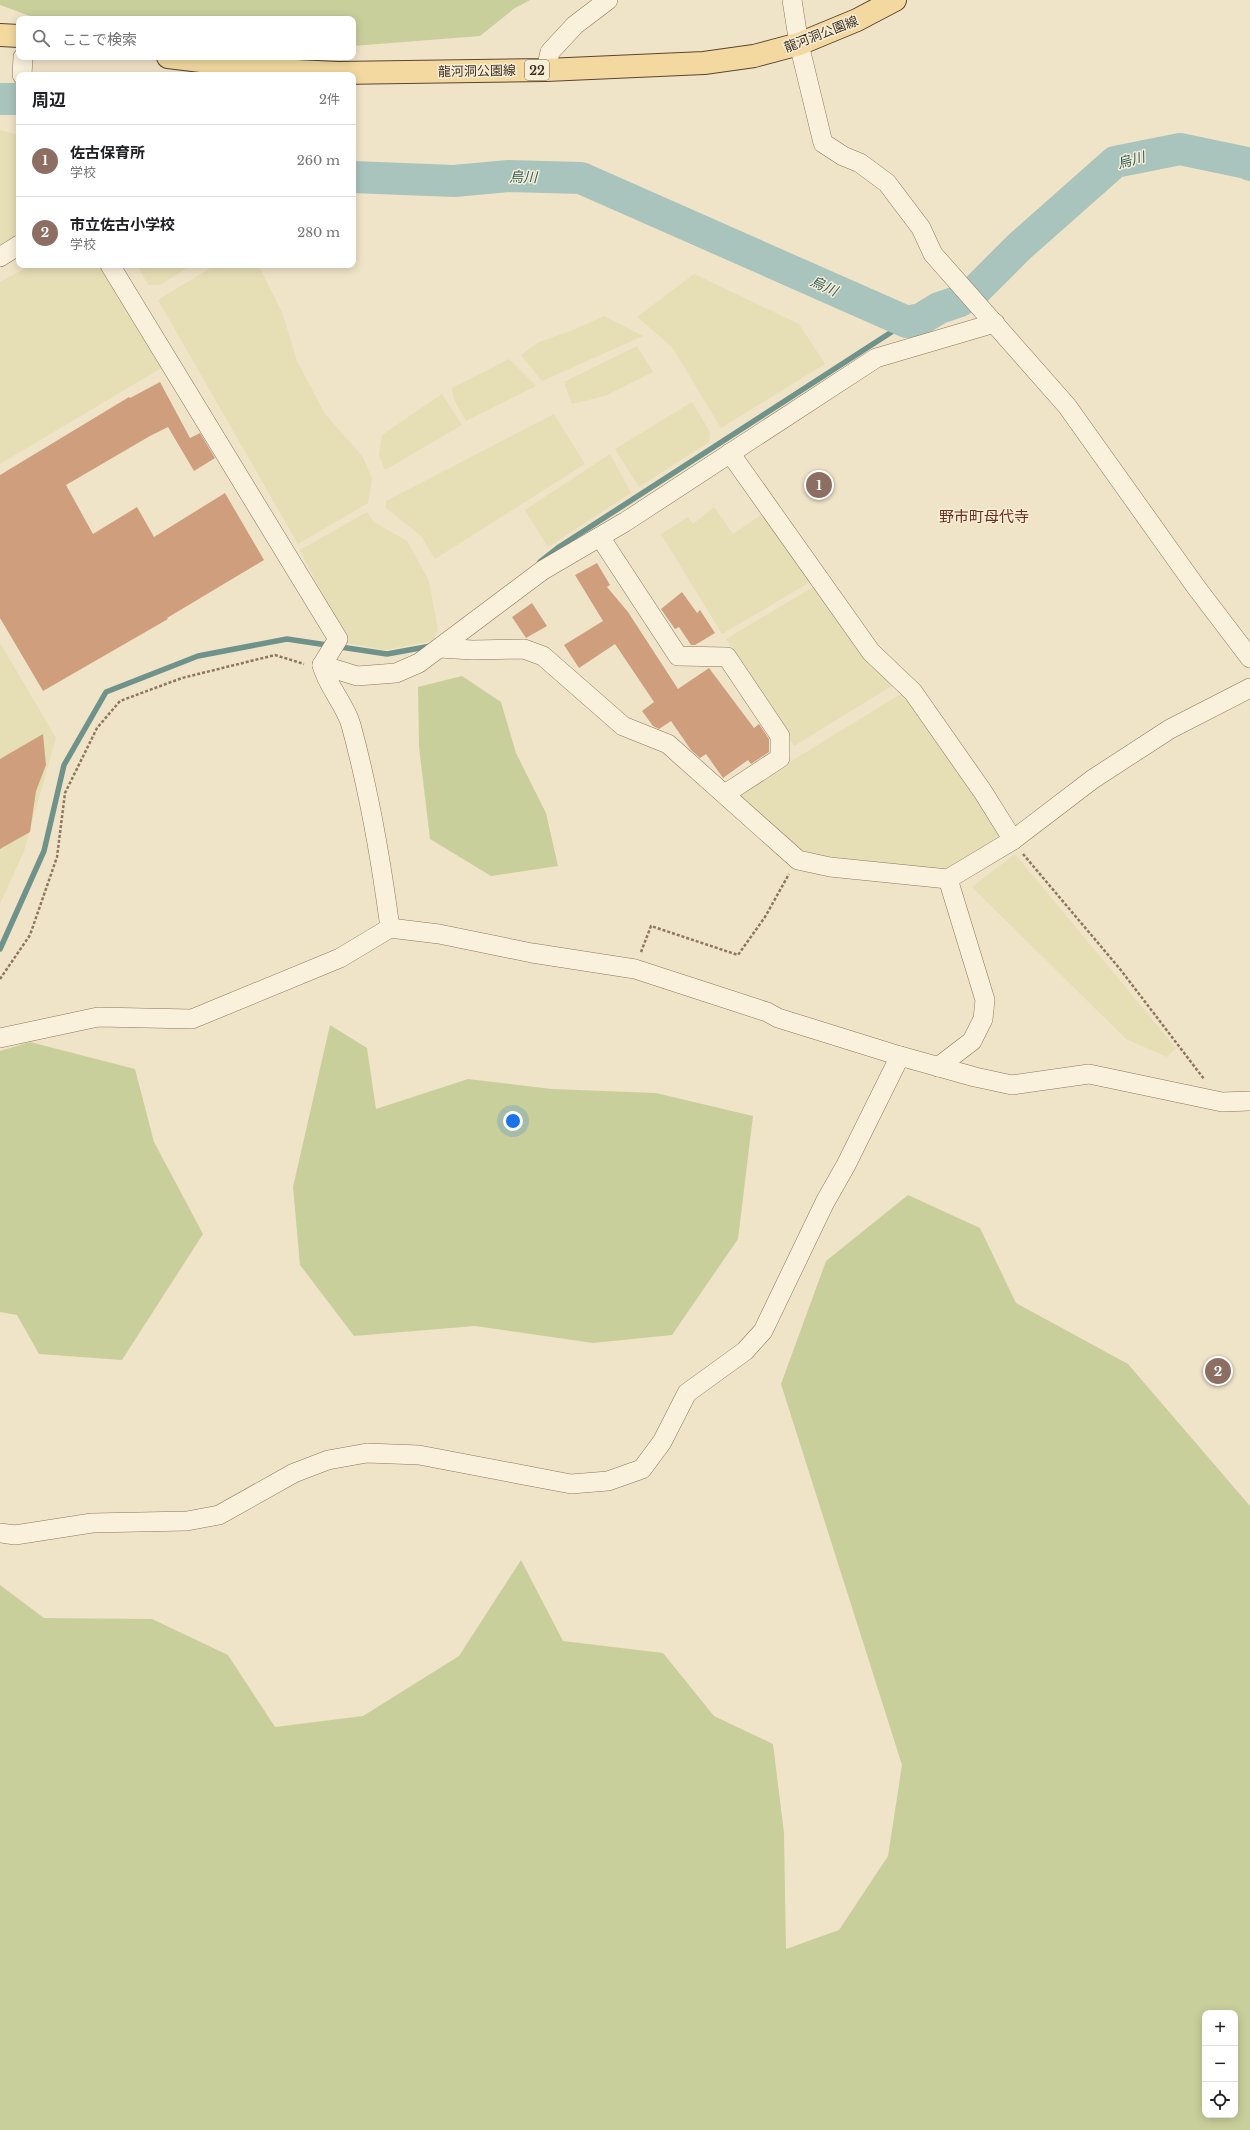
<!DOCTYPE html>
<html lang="ja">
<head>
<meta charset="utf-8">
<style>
	:root { --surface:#fff; --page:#f2f2f2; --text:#202124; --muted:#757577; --line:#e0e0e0; --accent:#2563eb }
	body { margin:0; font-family:"Libre Baskerville","Noto Sans JP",serif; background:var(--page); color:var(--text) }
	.controls { position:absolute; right:12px; bottom:12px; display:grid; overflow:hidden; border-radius:8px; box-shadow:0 2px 10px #0003 }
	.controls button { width:36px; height:36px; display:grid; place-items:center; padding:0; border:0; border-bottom:1px solid var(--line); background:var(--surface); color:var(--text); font:20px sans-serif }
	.you { position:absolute; left:513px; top:1121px; width:14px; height:14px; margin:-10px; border:3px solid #fff; border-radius:50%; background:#1a73e8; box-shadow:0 0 0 6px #1a73e833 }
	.badge { display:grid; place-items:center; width:26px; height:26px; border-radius:50%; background:var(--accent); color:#fff; font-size:13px; font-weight:700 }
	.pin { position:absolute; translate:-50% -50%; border:2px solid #fff; box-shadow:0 1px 4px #0006 }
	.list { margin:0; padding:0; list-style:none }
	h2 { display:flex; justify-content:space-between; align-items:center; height:52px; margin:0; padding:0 16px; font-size:17px }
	h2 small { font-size:13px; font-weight:400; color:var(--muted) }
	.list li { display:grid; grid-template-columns:26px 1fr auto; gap:12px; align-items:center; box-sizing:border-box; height:72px; padding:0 16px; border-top:1px solid var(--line) }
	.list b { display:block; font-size:15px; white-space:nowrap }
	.list p { margin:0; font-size:13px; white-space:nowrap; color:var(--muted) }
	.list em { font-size:13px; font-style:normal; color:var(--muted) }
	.icon { flex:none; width:22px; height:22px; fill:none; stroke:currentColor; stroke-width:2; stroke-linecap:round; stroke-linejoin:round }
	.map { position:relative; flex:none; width:1250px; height:2130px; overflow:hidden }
	.search { position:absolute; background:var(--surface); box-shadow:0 2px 10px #0003; left:16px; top:16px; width:340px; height:44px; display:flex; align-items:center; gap:10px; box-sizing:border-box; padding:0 14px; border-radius:8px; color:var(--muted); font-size:15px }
	.panel { position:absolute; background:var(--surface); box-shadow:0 2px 10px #0003; left:16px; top:72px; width:340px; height:196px; border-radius:8px }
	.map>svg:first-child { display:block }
	.farmland { fill:#e6deb5 }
	.green { fill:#c9cf9b; fill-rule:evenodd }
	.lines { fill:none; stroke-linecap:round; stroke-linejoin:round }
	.stream { stroke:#6f938a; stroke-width:5.5 }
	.river { stroke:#a9c4bc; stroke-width:32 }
	.building { fill:#cf9f7d }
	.street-casing { stroke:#8d765c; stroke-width:20 }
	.primary-casing { stroke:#5b4430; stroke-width:24 }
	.path { stroke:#8d765c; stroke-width:2.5; stroke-dasharray:3 2; stroke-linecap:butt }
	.street { stroke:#faf1dc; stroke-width:19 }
	.primary { stroke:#f3d9a0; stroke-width:22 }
	.labels { text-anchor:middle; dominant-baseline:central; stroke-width:3; stroke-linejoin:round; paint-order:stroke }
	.shield { fill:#f7eed8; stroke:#756857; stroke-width:1 }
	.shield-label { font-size:12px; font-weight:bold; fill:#3d2e20 }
	.street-label { font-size:13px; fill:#3d2e20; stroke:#f7eed8 }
	.water-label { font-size:14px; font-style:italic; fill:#2f5d5a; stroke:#f7eed8 }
	.quarter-label { font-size:15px; fill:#6b2e1e; stroke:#f7eed8 }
</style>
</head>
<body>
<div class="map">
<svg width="1250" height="2130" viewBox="0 0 1250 2130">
	<rect width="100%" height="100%" fill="#f0e4c8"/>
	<!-- farmland -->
	<g class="farmland">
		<polygon points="0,130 19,135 19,234 0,245"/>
		<polygon points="31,265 102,265 163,367 0,464 0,282"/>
		<polygon points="137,265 192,265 160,285 148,285"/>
		<polygon points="215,265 258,265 282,312 297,361 325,414 363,457 372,479 368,503 298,544 158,300"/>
		<polygon points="694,274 799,324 825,364 721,428 672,347 637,317"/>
		<polygon points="604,316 643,336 542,381 521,355 539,342 576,329"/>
		<polygon points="637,346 653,372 605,396 572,404 564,382"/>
		<polygon points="509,359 536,386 466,421 454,400 452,388"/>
		<polygon points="442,394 462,425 385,470 379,455 382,435"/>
		<polygon points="692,402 710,432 709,442 639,487 615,449"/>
		<polygon points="554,414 585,464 435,559 421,536 386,508 386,501"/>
		<polygon points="610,454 631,493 548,547 525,510"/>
		<polygon points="714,507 733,534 765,512 812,581 722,634 661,534 688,517 693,524"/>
		<polygon points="367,512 374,522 407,541 429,581 438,630 433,641 385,650 347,643 300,550"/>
		<polygon points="815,586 895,684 794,746 726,639"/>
		<polygon points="0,643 56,738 24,851 0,904"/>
		<polygon points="904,692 1003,837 951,870 800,854 736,795"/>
		<polygon points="1015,854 1176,1048 1167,1057 1126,1039 972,887"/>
	</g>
	<!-- green -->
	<g class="green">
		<polygon points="0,0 530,0 515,8 480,36 353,46 353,19 90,19 77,16 33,17 0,5"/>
		<polygon points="462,676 501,702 516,753 546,813 558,866 491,876 430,839 419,747 418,687"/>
		<polygon points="330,1025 367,1048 376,1109 468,1079 552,1089 656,1093 753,1116 738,1239 672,1335 593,1343 475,1326 354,1336 300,1265 293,1187"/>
		<polygon points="30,1042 135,1069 154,1142 203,1234 122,1360 39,1354 17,1315 0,1312 0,1051"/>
		<path d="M908 1195 980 1228 1016 1303 1128 1364 1250 1506V2130H0V1585L44 1618 152 1619 228 1655 275 1727 363 1716 459 1656 521 1560 563 1641 663 1653 714 1716 773 1744 784 1833 786 1949 839 1930 888 1856 902 1765 781 1384 826 1261ZM1205 2013H1235V2115H1205Z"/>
	</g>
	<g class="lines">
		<!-- stream -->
		<g class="stream">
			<polyline points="540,562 559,547 907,322"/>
			<polyline points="0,949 44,851 64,765 106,692 198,656 287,639 387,654 431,646"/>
		</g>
		<!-- river -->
		<g class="river">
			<polyline points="0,99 19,99"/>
			<polyline points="353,177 454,181 509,176 581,178 907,322 921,319 939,308 960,301 975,291 1019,247 1115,162 1180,149 1247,163 1250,165"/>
		</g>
	</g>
	<!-- building -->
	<g class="building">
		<polygon points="160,382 190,438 200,433 215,458 194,471 168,427 150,436 66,485 93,534 137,507 154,537 225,493 264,560 167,618 168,619 43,691 0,618 0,475 129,397 130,398"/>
		<polygon points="597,563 610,585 607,587 628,612 678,689 709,668 754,728 759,724 769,739 769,752 751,764 748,760 723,778 706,754 700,758 691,750 671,721 659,729 653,726 642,711 654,702 615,644 579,668 564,645 603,621 575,575"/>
		<polygon points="682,592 697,613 700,610 715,633 695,645 691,645 679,627 675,629 661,609"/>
		<polygon points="532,603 547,626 526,638 512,617"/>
		<polygon points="43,734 46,765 36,791 30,832 0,849 0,759"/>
	</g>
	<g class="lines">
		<defs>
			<g id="street">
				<polyline points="792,0 799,44 823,143 843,156 860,163 887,183 921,228 933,254 1067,406 1196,587 1250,658"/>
				<polyline points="546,70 550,52 575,25 608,0"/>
				<polyline points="22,75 23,57"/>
				<polyline points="0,257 19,245"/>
				<polyline points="110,265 338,639 322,665"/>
				<polyline points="730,453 871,652 913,692 983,792 1013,840"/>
				<polyline points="600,537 678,656 727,657 780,736 780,758 725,794"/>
				<polyline points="440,648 472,650 524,649 543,656 623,726 668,744 798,860 830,867 948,879 1013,840 1093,779 1170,729 1250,688"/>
				<path d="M390 928C381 860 369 791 351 725 345 704 327 686 322 665L357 676 396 673 419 663 543 570 625 522 876 358 995 323"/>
				<polyline points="0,1038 98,1017 192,1019 340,958 390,928 439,934 532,953 635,969 767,1012 778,1018 900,1056 975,1077 1012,1085 1089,1074 1222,1102 1250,1101"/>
				<polyline points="938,1067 972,1041 983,1019 985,1000 948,879"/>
				<polyline points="0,1533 15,1535 92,1523 187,1521 219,1515 294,1473 328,1460 367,1453 419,1455 571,1484 608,1481 642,1469 662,1442 687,1393 745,1351 763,1331 825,1202 846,1165 900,1056"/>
			</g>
			<g id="primary">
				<polyline points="0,35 19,36"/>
				<polyline points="168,57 274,70 338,73 546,70 704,63 754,56 799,44 857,20 895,0"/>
			</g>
		</defs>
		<!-- street casing -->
		<use href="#street" class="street-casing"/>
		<!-- primary casing -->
		<use href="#primary" class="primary-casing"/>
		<!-- path -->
		<g class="path">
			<polyline points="1023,854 1120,969 1204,1079"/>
			<polyline points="641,952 651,926 738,955 765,917 789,874"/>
			<polyline points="0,979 30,935 57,857 65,793 97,728 120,701 182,678 275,655 304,664"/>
		</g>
		<!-- street -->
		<use href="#street" class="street"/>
		<!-- primary -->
		<use href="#primary" class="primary"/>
	</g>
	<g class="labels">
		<!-- shield labels -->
		<rect class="shield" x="525" y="60" width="24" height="20" rx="3"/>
		<g class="shield-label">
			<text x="537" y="70">22</text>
		</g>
		<!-- street labels -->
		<g class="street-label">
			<text transform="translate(821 34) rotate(-21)">龍河洞公園線</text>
			<text transform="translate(477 71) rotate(-1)">龍河洞公園線</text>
		</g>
		<!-- water labels -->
		<g class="water-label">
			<text transform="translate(1131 160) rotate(-15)">烏川</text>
			<text transform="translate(523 177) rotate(1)">烏川</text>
			<text transform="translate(824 286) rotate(24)">烏川</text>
		</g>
		<!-- quarter labels -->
		<g class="quarter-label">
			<text x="984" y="516">野市町母代寺</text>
		</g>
	</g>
</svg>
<div class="controls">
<button>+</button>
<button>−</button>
<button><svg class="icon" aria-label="locate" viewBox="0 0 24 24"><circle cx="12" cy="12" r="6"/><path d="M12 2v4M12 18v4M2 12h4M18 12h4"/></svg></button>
</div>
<div class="you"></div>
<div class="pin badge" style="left:819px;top:485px;background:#8d6e63">1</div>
<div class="pin badge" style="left:1218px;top:1371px;background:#8d6e63">2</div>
<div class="search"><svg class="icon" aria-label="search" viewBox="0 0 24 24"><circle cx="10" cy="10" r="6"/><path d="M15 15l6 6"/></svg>ここで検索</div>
<section class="panel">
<h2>周辺<small>2件</small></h2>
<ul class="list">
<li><span class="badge" style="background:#8d6e63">1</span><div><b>佐古保育所</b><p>学校</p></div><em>260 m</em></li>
<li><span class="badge" style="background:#8d6e63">2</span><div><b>市立佐古小学校</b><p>学校</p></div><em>280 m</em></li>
</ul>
</section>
</div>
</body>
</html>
